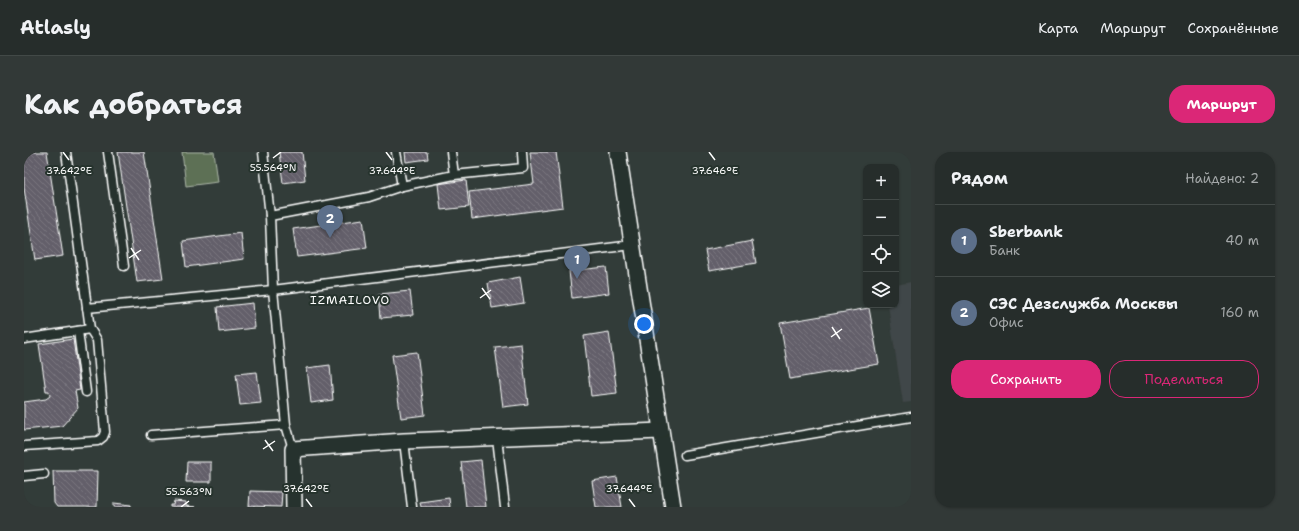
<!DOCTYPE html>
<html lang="ru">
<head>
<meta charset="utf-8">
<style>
	:root { --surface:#262d2b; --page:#323937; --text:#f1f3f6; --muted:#a4a8a9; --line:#424947; --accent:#db2777 }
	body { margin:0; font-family:"Shantell Sans",sans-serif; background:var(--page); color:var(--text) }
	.controls { position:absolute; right:12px; top:12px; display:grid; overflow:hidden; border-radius:8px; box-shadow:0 1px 3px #0004 }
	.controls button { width:36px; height:36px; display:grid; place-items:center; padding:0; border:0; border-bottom:1px solid var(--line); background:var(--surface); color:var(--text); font:20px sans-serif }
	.you { position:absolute; left:620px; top:172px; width:14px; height:14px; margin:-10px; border:3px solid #fff; border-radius:50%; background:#1a73e8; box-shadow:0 0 0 6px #1a73e833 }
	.badge { display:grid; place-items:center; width:26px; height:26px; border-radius:50%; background:var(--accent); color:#fff; font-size:13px; font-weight:700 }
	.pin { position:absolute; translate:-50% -33px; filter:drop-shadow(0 1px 2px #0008) }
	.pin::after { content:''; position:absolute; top:21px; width:14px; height:12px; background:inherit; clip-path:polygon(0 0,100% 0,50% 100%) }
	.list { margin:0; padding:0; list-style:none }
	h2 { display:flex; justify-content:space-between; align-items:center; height:52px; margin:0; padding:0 16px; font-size:17px }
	h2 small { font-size:13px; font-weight:400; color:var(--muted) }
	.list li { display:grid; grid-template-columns:26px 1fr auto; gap:12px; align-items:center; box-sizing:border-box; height:72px; padding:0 16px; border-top:1px solid var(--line) }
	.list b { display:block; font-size:15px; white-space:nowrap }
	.list p { margin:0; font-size:13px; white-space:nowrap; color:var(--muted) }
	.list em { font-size:13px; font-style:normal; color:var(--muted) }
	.actions { display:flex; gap:8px; padding:12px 16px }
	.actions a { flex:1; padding:9px 0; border:1px solid var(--accent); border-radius:16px; text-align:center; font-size:14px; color:var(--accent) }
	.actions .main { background:var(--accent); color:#fff }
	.icon { flex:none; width:22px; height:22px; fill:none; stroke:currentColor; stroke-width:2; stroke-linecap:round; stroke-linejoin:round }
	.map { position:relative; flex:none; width:887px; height:355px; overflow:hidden; border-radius:16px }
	header { display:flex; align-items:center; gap:24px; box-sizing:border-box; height:56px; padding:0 20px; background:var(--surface); border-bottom:1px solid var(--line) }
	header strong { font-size:19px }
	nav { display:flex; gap:22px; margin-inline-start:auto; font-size:14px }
	.intro { display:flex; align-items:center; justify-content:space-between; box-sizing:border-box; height:96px; padding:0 24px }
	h1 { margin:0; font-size:28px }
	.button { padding:10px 18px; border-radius:16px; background:var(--accent); color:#fff; font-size:14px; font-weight:700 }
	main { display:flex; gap:24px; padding:0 24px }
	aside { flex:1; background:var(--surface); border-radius:16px; box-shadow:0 1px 3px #0004 }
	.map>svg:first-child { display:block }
	.built { fill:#414648 }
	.pitch { fill:#5d7054; stroke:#aeb8aa }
	.building { fill:url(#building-back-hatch); stroke:#fff }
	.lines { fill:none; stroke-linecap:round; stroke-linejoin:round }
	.service-casing { stroke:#fff; stroke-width:11 }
	.minor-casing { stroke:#fff; stroke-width:18 }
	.service { stroke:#26332d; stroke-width:8 }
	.minor { stroke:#26332d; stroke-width:15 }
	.ticks { fill:none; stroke:#fff; stroke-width:1.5 }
	.labels { text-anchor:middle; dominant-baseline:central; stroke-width:4; stroke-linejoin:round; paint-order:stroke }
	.quarter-label { font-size:12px; letter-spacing:1px; fill:#fff; stroke:#26332d }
	.ticks-label { font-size:10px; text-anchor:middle; fill:#fff; stroke:#26332d; stroke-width:4; stroke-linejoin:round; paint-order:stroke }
</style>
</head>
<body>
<header>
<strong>Atlasly</strong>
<nav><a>Карта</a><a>Маршрут</a><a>Сохранённые</a></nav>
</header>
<div class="intro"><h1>Как добраться</h1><a class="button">Маршрут</a></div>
<main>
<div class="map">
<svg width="887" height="355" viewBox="0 0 887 355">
	<defs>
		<pattern id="building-back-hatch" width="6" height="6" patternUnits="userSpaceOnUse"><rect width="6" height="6" fill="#635f6a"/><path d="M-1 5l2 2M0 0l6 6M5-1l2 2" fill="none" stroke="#7a7780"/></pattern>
	</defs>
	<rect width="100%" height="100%" fill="#323c39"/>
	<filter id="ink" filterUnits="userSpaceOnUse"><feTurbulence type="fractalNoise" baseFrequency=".025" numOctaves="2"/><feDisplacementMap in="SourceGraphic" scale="8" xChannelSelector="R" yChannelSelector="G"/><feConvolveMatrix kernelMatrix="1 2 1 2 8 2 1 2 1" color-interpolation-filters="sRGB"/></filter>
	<g filter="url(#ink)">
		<!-- built -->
		<polygon class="built" points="887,130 887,250 879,251 864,153 872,153 872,133"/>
		<!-- pitch -->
		<polygon class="pitch" points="158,0 190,0 194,30 162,34"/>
		<!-- building -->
		<g class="building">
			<polygon points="0,0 23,0 39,104 11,108 0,36"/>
			<polygon points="94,0 120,0 139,127 113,130"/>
			<polygon points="255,0 278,0 281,28 259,31"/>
			<polygon points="381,0 403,0 404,7 382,10"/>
			<polygon points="506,0 532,0 539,55 448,67 445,40 510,32"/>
			<polygon points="442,28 445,55 417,58 414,32"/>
			<polygon points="339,67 343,96 273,105 269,77"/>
			<polygon points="217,81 220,107 162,115 159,89"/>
			<polygon points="728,89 732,111 685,119 681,98"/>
			<polygon points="582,115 585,141 548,146 545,119"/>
			<polygon points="496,125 500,151 468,156 464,131"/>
			<polygon points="386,139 389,163 357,166 355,142"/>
			<polygon points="229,151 231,176 195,180 193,155"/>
			<polygon points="845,156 855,212 766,227 756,171"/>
			<polygon points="585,180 593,241 567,244 560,184"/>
			<polygon points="49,187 56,238 51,239 54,256 38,274 0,278 0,250 22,247 26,244 25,239 22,239 15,192"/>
			<polygon points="497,192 504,252 479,255 471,195"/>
			<polygon points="393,200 401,263 377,266 368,203"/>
			<polygon points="306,213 309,248 287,251 283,216"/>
			<polygon points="233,220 237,251 216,253 212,222"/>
			<polygon points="457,308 462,355 442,355 437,310"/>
			<polygon points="163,310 187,310 187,330 162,330"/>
			<polygon points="29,319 74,319 73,355 33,355 30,351"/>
			<polygon points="593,325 598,355 572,355 568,329"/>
			<polygon points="226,339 258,340 257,355 225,354"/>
			<polygon points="425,346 426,355 397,355 396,350"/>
			<polygon points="150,349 162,350 162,354 171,355 146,355 146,353 149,353"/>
			<polygon points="90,351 107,353 107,355 90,355"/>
		</g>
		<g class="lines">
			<defs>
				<g id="service">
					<polyline points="84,0 100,114"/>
					<polyline points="239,0 246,64"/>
					<polyline points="372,0 378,34"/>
					<polyline points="430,23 499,16 498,0"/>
					<polyline points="63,156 249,138 608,93"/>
					<polyline points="54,179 62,240"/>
					<polyline points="0,187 66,177"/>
					<polyline points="262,273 249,138 246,64 345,45 378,34 430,23 427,0"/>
					<polyline points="127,283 262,273 269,297"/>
					<polyline points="473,286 481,355"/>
					<polyline points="380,289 388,355"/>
					<polyline points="0,294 74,289 79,285 81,280 73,188 66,177 42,0"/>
					<polyline points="661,303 887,265"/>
					<polyline points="0,324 20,322"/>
				</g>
				<g id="minor">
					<polyline points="594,0 649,355"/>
					<polyline points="270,355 269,297 380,289 637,279"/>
				</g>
			</defs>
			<!-- service casing -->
			<use href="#service" class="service-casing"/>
			<!-- minor casing -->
			<use href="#minor" class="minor-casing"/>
			<!-- service -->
			<use href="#service" class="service"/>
			<!-- minor -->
			<use href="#minor" class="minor"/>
		</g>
	</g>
	<!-- ticks -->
	<path class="ticks" d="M39 0 45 8M362 0 368 8M685 0 691 8M249 6 257 0M107 96 115 108M105 106 117 98M458 136 466 147M456 146 467 138M808 175 816 187M807 185 818 177M241 288 249 299M239 297 251 289M282 347 288 355M605 347 611 355M157 355 165 349"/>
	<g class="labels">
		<!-- quarter labels -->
		<g class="quarter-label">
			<text x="326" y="148">IZMAILOVO</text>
		</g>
	</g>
	<g class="ticks-label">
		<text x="249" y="19">55.564°N</text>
		<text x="45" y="22">37.642°E</text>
		<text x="368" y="22">37.644°E</text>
		<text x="691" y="22">37.646°E</text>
		<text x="282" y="340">37.642°E</text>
		<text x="605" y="340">37.644°E</text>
		<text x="165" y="343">55.563°N</text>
	</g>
</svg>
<div class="controls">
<button>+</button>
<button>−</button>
<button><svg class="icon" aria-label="locate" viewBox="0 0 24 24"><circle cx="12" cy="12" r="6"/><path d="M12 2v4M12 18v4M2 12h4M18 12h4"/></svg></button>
<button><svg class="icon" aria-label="layers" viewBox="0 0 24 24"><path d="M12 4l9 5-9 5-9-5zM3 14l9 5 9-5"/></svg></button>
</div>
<div class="you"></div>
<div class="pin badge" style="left:553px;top:127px;background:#5c6f8a">1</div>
<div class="pin badge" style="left:306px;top:86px;background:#5c6f8a">2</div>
</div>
<aside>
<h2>Рядом<small>Найдено: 2</small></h2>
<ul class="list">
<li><span class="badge" style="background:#5c6f8a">1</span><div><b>Sberbank</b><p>Банк</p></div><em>40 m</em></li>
<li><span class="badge" style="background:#5c6f8a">2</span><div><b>СЭС Дезслужба Москвы</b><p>Офис</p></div><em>160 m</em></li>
</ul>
<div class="actions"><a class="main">Сохранить</a><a>Поделиться</a></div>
</aside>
</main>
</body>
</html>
